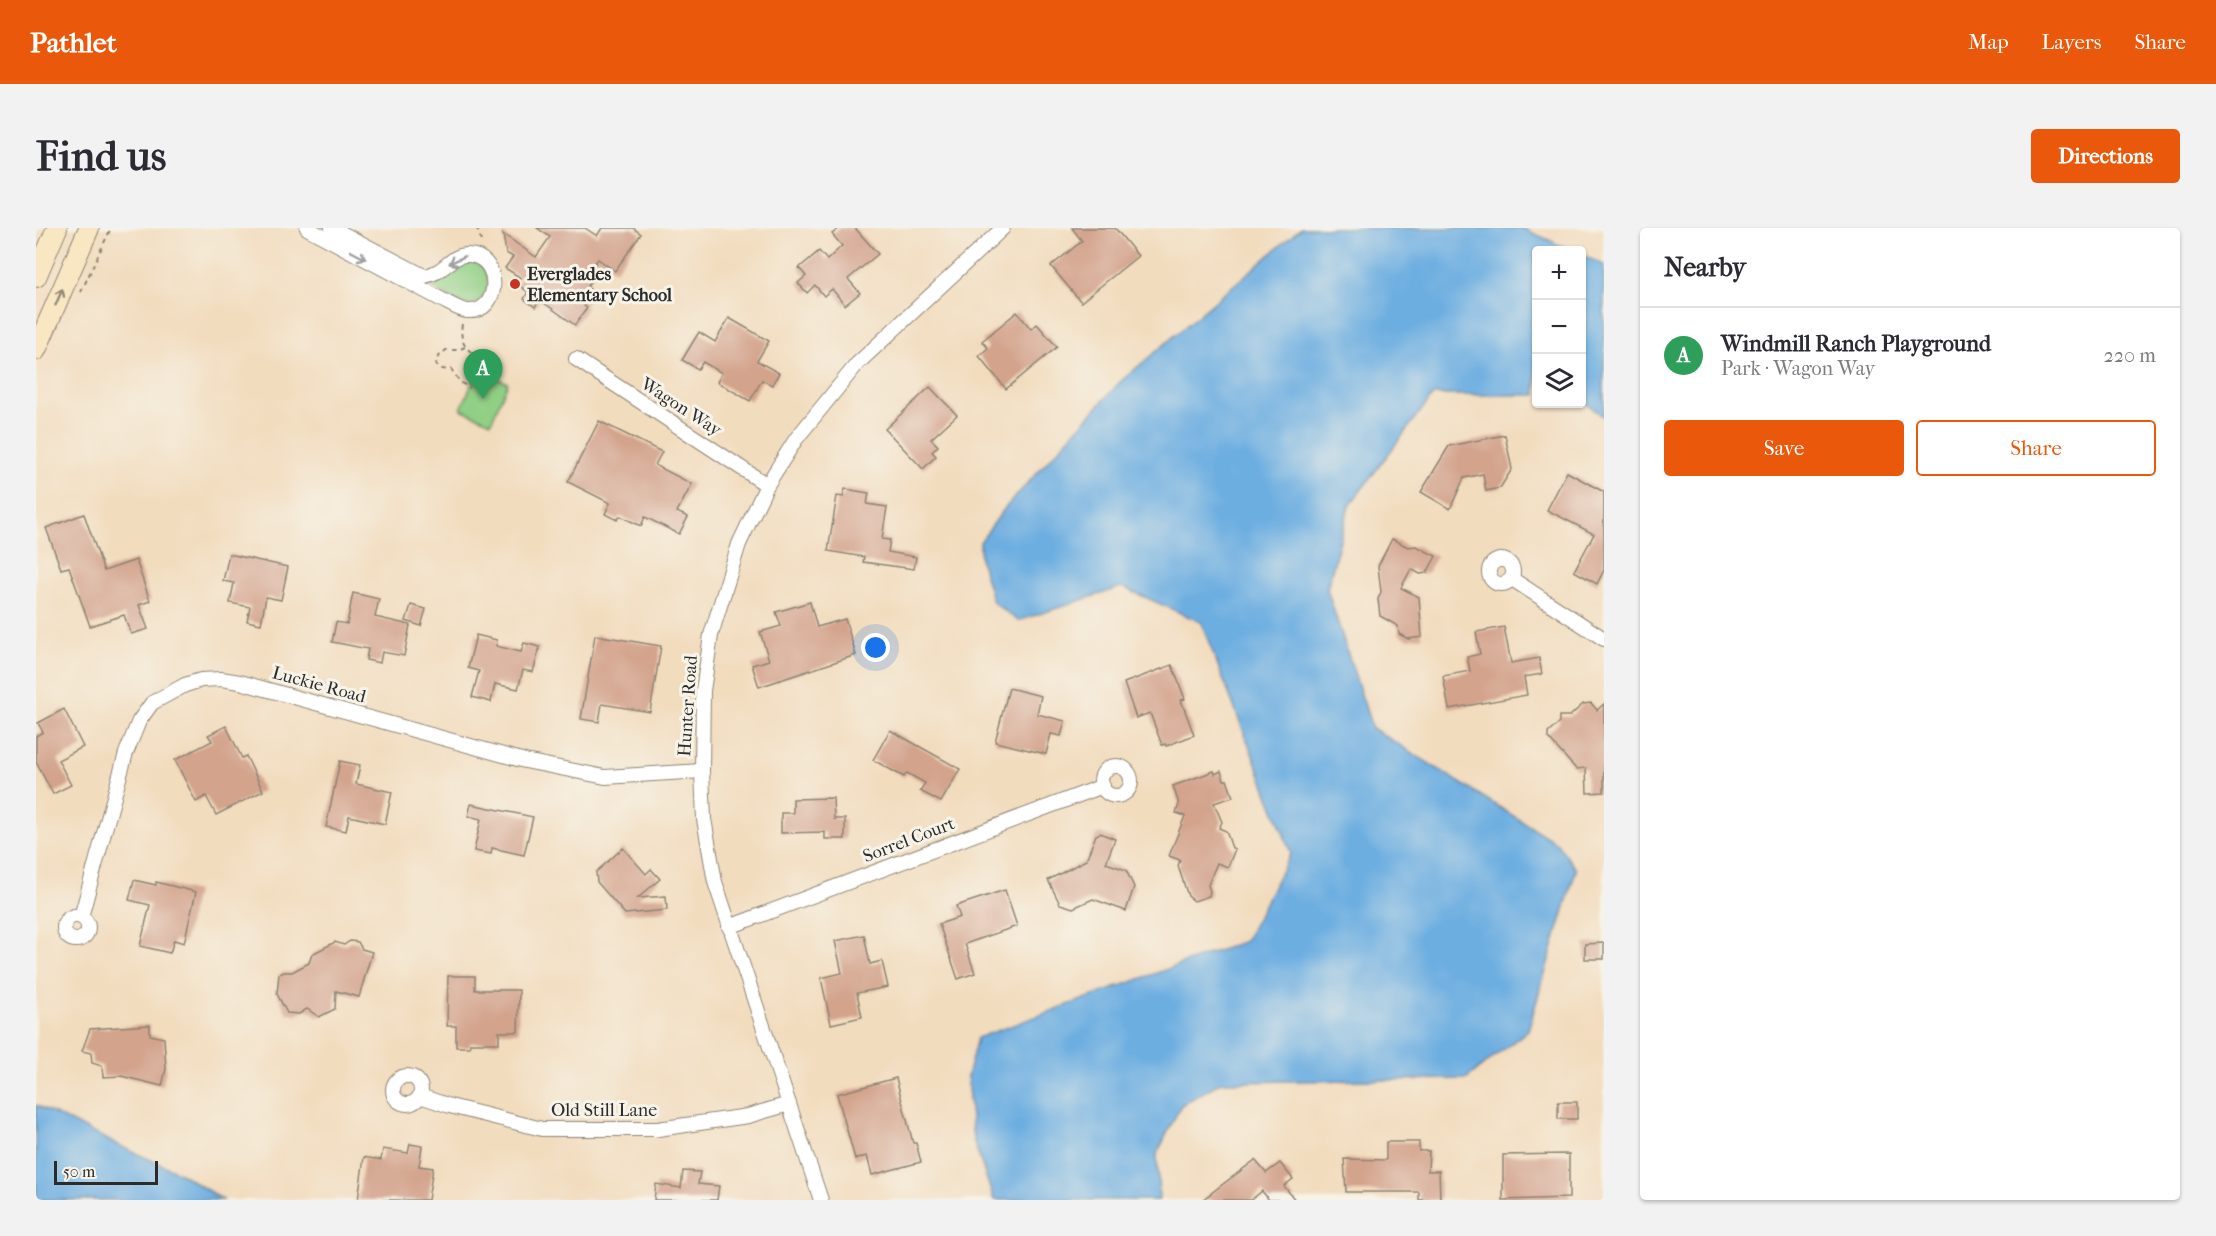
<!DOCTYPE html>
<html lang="en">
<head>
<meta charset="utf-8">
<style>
	:root { --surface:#fff; --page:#f2f2f3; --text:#2b2b33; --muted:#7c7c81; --line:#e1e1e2; --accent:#ea580c }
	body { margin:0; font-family:"IM FELL French Canon",serif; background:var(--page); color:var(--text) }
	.controls { position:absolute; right:18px; top:18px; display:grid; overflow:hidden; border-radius:6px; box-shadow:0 2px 4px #0004 }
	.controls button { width:54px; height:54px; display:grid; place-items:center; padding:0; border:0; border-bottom:2px solid var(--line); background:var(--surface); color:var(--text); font:30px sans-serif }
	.scale { position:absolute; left:18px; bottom:15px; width:104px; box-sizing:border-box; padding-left:6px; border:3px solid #2b2b2b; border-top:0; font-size:16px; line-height:21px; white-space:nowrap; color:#2b2b2b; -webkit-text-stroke:4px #f7f3e8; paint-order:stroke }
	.you { position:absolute; left:840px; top:420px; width:21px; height:21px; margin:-15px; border:4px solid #fff; border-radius:50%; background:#1a73e8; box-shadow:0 0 0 9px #1a73e833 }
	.badge { display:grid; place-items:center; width:39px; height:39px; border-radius:50%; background:var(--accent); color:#fff; font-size:20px; font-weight:700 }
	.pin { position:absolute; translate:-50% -50px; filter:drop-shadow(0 2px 3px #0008) }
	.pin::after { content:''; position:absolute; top:32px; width:21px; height:18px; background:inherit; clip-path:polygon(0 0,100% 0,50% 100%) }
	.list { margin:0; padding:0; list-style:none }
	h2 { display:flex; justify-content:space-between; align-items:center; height:78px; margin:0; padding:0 24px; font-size:26px }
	h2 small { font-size:20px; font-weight:400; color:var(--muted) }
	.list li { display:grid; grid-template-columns:39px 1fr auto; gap:18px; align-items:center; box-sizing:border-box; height:96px; padding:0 24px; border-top:2px solid var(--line) }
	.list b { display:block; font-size:22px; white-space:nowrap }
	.list p { margin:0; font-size:20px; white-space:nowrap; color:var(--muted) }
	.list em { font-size:20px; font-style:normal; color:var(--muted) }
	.actions { display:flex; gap:12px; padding:18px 24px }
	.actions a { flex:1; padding:14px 0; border:2px solid var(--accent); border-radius:6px; text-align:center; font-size:21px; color:var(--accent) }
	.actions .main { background:var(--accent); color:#fff }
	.icon { flex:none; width:33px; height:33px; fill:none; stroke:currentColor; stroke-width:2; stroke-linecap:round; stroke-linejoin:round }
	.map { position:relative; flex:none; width:1568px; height:972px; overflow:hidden; border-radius:6px }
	header { display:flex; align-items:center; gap:36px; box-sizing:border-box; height:84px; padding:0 30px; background:var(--accent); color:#fff }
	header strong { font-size:28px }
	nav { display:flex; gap:33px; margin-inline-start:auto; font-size:21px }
	.intro { display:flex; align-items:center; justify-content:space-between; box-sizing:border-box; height:144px; padding:0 36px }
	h1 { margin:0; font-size:42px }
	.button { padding:15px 27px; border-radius:6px; background:var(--accent); color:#fff; font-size:21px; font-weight:700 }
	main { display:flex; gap:36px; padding:0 36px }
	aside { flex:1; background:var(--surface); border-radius:6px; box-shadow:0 2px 4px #0004 }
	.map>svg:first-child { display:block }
	.green { fill:#91cf85; stroke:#5e7d58; stroke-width:1.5 }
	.water { fill:#6daee1; stroke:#4c6c86; stroke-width:1.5 }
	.building { fill:#d3a38c }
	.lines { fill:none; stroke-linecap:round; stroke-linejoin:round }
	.street-casing { stroke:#8e8474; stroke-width:16 }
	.secondary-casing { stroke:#8e8474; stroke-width:22 }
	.path { stroke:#8e8474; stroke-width:2; stroke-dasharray:4.5 4.5; stroke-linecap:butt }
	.street { stroke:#fff; stroke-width:14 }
	.secondary { stroke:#f9e7c3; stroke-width:20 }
	.oneway { stroke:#a0a0a0 }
	.oneway2 { stroke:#928977 }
	.poi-dot { fill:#c8321e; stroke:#f7f3e8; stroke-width:2 }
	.labels { text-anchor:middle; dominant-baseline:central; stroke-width:6; stroke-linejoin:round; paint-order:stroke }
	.poi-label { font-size:18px; font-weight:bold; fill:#2b2b2b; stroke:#f7f3e8; text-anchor:start }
	.street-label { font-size:18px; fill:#2b2b2b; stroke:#f7f3e8 }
</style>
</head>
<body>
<header>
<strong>Pathlet</strong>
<nav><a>Map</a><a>Layers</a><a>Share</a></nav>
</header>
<div class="intro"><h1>Find us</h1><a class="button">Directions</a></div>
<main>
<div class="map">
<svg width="1568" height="972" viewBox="0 0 1568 972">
	<rect width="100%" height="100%" fill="#f7f3e8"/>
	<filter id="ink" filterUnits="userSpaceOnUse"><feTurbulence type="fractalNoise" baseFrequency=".0167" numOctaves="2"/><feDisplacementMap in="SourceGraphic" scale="12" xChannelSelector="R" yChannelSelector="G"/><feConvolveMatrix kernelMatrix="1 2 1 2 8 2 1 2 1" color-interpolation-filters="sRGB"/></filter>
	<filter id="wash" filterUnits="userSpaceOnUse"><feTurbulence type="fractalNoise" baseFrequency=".008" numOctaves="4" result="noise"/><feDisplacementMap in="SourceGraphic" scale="24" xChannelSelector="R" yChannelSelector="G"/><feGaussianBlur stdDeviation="1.35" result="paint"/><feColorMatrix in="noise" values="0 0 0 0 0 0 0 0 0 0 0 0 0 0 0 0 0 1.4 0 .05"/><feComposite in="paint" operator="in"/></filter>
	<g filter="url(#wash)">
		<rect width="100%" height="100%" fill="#f2dcbe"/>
		<!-- green -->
		<g class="green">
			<path d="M425 34C429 34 435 33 439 34 460 43 453 79 429 76 417 74 402 63 392 56L391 53Z"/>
			<polygon points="442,142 472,155 455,194 425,181"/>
		</g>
		<!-- water -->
		<g class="water">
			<polygon points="1265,0 1486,0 1535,22 1500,22 1500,167 1397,167 1313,278 1291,361 1336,500 1521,615 1540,642 1492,802 1430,851 1185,854 1145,877 1121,926 1123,972 958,972 937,911 931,849 941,810 1209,713 1255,625 1165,394 1086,359 982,393 957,374 944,331 944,314 969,280 1084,154"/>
			<polygon points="1546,27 1568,37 1568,189 1546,172"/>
			<polygon points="0,877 86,919 144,945 187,972 0,972"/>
		</g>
		<g id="blocks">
			<!-- building -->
			<g class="building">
				<polygon points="501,0 549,0 561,8 566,0 597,0 605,6 579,43 562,31 549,48 555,53 551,59 557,64 548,78 551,80 539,97 504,72 499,79 488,71 492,64 481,56 485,50 469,40 477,29 470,25 467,6 500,29 514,9"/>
				<polygon points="804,0 819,0 842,26 812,51 824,65 809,77 796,61 788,68 779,57 771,65 762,55 770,48 763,40 783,23 791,32 806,18 796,6"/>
				<polygon points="1036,0 1079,0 1102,28 1045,74 1015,38 1046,13"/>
				<polygon points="981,84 995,101 1001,96 1021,119 970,161 943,128 952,120 946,113"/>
				<polygon points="693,90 733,113 721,133 743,145 736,157 726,152 714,173 681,154 686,145 667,134 662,141 646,132 663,104 679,114"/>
				<polygon points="894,159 921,187 895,211 902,218 896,224 900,228 887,241 849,201"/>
				<polygon points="563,193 626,224 619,237 656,256 641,284 652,289 643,306 609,289 605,298 584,288 581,292 569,286 574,275 532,254"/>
				<polygon points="1469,207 1476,241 1464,260 1450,263 1447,246 1428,250 1414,281 1385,264 1413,218"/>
				<polygon points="1531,244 1568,264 1568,342 1561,356 1538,343 1558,306 1511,282"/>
				<polygon points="809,261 833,265 831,276 851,279 846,311 854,312 852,324 880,329 878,341 827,334 828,329 792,323 801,268 807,269"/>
				<polygon points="48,286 68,343 100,332 114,373 103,377 112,401 95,406 88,387 54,398 33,339 25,341 10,300"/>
				<polygon points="1356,311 1372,319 1380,318 1400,328 1391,345 1384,346 1375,341 1365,360 1383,369 1386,409 1372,411 1363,406 1362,398 1344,388 1342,371 1345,364 1342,338"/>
				<polygon points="193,326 252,339 245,372 230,369 225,396 211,393 214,379 194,375 198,355 187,353"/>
				<polygon points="317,365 343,371 339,389 374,397 368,428 346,424 344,435 330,432 332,421 296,414 300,394 311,396"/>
				<polygon points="774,374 781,399 809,391 820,427 723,459 716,437 733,432 724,404 745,398 740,384"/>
				<polygon points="375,377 390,381 385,398 370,393"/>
				<polygon points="1468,399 1475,435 1503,430 1506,446 1488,449 1491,467 1413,481 1407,448 1434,443 1431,429 1444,426 1440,404"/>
				<polygon points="440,407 461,412 460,418 485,424 488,415 504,419 497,444 487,442 482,461 459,456 455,474 436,469 443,443 432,440"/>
				<polygon points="559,407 625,418 614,484 566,476 563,494 545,491"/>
				<polygon points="1136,437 1149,471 1145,472 1158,507 1130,518 1129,516 1126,517 1114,485 1100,490 1088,455"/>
				<polygon points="973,460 1005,468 1001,486 1029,493 1025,508 1015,506 1010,526 959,514"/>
				<polygon points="1555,475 1561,482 1568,476 1568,564 1551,565 1550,540 1540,541 1512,510 1512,505 1523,495 1523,488 1534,488 1547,476"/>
				<polygon points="28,481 47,519 22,532 35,557 17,566 0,534 0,508 7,504 2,495"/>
				<polygon points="190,498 206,530 210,528 227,563 180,587 170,568 160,574 139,532 176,513 172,507"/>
				<polygon points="854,502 924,541 905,574 884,563 889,555 871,545 868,549 837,532"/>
				<polygon points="304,533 324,537 320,556 356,564 349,596 313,588 310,603 290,599"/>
				<polygon points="1178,543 1179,546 1185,543 1188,552 1191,552 1197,569 1178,575 1186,594 1183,600 1190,603 1196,620 1199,621 1192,639 1181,635 1172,657 1174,663 1173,668 1158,673 1152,668 1142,638 1144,632 1133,628 1149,588 1140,585 1143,576 1137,558"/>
				<polygon points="797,570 798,591 809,591 809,611 789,611 789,604 745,605 745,585 757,585 757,571"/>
				<polygon points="435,576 497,589 488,627 456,620 455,626 438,623 445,591 432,588"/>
				<polygon points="1064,605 1079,611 1070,635 1090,642 1098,659 1090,683 1057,671 1037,680 1024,676 1012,652 1050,632 1060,607"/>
				<polygon points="587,620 610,646 615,641 624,651 602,670 630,668 631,682 589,686 561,654 560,644"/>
				<polygon points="98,652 120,657 120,654 160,664 148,715 138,712 134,725 104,718 114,677 93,672"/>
				<polygon points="969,662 981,698 929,716 939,745 922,751 903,696 924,689 920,678"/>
				<polygon points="828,707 834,736 846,733 852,759 821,765 826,789 795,796 785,750 806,745 799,713"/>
				<polygon points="314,713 322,714 326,721 336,724 323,769 300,763 299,781 283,789 271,781 263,786 251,785 241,766 243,746 248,744 256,744 273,735 276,726 299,714 308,717"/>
				<polygon points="1568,715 1568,731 1549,731 1549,716"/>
				<polygon points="412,748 439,748 439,762 483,762 482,804 463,804 463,815 434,815 434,819 420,819 420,798 411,798"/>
				<polygon points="114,797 114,807 128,810 130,841 126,858 85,848 67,849 66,838 56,835 55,825 46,823 54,801"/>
				<polygon points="860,850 877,915 880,915 885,934 836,947 831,928 819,931 801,866"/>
				<rect x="1522" y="874" width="19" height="17"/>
				<polygon points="1350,914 1383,914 1383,923 1393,923 1392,943 1403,943 1404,972 1383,972 1383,964 1310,964 1308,931 1350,932"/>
				<polygon points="374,916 386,918 383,938 397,940 392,972 322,972 328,929 345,932 347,921 372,925"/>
				<polygon points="1533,926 1533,970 1467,972 1467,927"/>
				<polygon points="1219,932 1230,945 1244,935 1257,951 1248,958 1259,972 1233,972 1226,963 1215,972 1166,972"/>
				<polygon points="647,943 664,944 662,956 683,958 681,972 618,972 620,956 645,960"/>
			</g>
		</g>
	</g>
	<g filter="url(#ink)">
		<use href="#blocks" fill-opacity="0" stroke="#8e8474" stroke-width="1.5"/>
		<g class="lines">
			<defs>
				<g id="street">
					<path d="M271 0 410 74C416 77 424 82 431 83 467 86 466 24 429 27 414 28 409 45 388 48L296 0"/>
					<polyline points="540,131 731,257"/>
					<circle cx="1465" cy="344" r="12"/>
					<polyline points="1476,351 1568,411"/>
					<circle cx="1080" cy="553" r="15"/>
					<circle cx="40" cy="700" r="12"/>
					<polyline points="45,689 90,525 103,493 116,475 149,457 165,452 185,451 204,454 489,533 569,549 666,543"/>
					<polyline points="693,699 1067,558"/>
					<circle cx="371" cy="862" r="14"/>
					<polyline points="384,868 414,878 506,901 622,901 712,888 753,876"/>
					<polyline points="785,972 679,654 668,591 666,543 667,463 675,407 703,316 731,257 760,211 821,136 967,0"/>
				</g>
				<g id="secondary">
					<polyline points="0,49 21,0"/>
					<polyline points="0,122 53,0"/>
				</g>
			</defs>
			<!-- street casing -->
			<use href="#street" class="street-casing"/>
			<!-- secondary casing -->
			<use href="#secondary" class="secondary-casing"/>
			<!-- path -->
			<g class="path">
				<polyline points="441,0 446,16"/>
				<polyline points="45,64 75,0"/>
				<path d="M426 96C422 123 438 125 457 137L453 146"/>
				<path d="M429 119 422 122H410L401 130 400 136C404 142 409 142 415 141L424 154 434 160"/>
			</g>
			<!-- street -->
			<use href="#street" class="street"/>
			<!-- secondary -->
			<use href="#secondary" class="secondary"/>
		</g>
		<!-- one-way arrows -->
		<defs><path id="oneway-shaft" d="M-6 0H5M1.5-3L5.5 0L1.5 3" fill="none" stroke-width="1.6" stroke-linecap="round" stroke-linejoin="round" transform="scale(1.5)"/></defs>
		<g class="oneway">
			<use href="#oneway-shaft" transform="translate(322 27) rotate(28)"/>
			<use href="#oneway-shaft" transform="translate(421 32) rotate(155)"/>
		</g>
		<use class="oneway2" href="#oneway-shaft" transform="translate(23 69) rotate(-67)"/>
	</g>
	<!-- markers -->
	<circle class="poi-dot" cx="479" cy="56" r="6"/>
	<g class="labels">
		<!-- poi labels -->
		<g class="poi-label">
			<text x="491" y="46">Everglades<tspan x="491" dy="21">Elementary School</tspan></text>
		</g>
		<!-- street labels -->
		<g class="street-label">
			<text transform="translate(645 179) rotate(33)">Wagon Way</text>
			<text transform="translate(283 457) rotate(15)">Luckie Road</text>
			<text transform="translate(652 478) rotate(-86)">Hunter Road</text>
			<text transform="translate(873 612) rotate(-21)">Sorrel Court</text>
			<text x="568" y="882">Old Still Lane</text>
		</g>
	</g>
</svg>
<div class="controls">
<button>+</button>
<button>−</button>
<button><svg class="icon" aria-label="layers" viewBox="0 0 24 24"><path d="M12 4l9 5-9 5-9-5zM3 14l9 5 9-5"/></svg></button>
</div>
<div class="scale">50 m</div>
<div class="you"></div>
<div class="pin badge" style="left:447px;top:171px;background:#2e9e5b">A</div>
</div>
<aside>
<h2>Nearby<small></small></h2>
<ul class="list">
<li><span class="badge" style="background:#2e9e5b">A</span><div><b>Windmill Ranch Playground</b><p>Park · Wagon Way</p></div><em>220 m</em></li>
</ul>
<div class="actions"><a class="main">Save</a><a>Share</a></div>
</aside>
</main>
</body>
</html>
